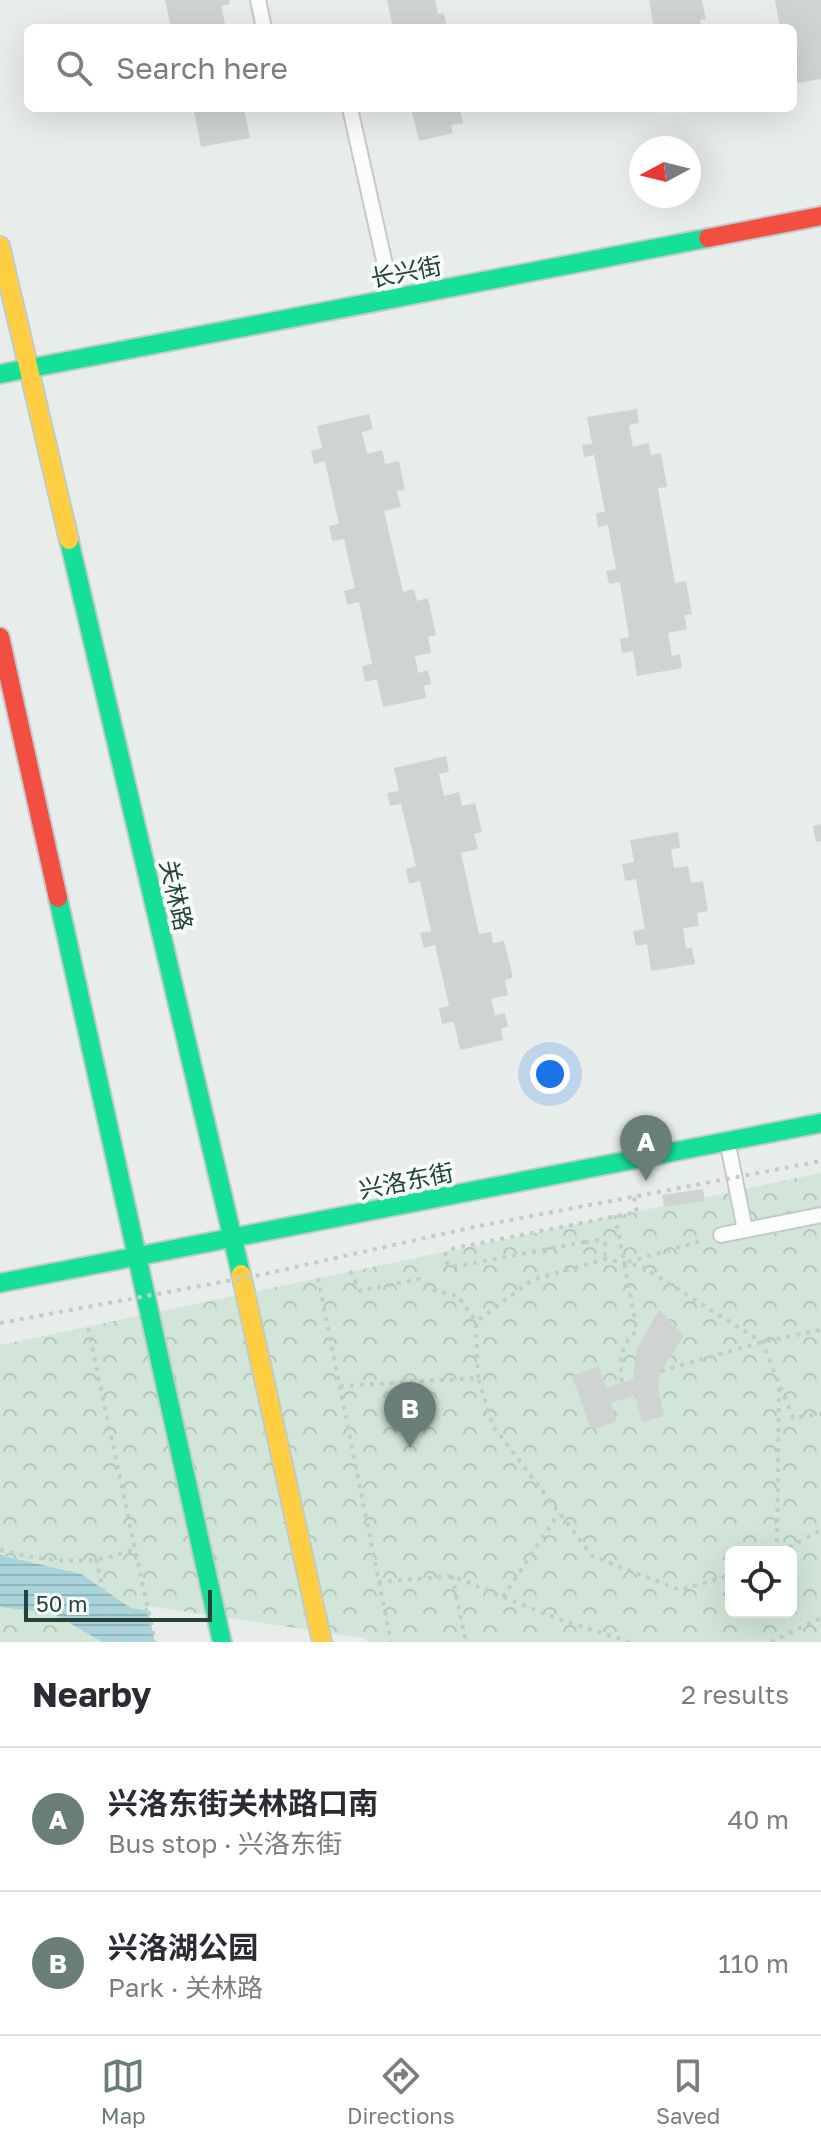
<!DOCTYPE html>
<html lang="en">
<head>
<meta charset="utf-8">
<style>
	:root { --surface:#fff; --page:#f2f2f3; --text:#2b2b33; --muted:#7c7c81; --line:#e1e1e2; --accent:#697e78 }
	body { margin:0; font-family:"Golos Text","Noto Sans SC",sans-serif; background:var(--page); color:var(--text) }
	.controls { position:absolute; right:24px; bottom:24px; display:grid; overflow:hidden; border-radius:12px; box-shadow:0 8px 32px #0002 }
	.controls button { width:72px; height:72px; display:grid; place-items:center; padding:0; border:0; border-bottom:2px solid var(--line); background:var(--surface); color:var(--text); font:40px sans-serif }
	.compass { position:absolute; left:629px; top:136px; width:72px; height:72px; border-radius:50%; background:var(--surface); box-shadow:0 8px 32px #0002; rotate:263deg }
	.scale { position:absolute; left:24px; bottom:20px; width:188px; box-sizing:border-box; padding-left:8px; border:4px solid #24423a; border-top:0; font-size:22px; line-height:28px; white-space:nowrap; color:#24423a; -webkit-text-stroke:6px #f7fbf9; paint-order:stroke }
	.you { position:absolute; left:550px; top:1074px; width:28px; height:28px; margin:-20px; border:6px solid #fff; border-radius:50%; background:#1a73e8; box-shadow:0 0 0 12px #1a73e833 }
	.badge { display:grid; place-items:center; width:52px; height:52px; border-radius:50%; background:var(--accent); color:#fff; font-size:26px; font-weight:700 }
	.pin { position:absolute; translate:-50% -66px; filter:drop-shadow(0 2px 4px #0008) }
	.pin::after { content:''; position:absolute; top:42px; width:28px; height:24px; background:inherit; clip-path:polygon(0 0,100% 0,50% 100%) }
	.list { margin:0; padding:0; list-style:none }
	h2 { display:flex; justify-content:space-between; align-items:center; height:104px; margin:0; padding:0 32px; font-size:34px }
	h2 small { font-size:26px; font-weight:400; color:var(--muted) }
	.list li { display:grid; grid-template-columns:52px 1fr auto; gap:24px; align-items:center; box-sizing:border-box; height:144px; padding:0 32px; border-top:2px solid var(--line) }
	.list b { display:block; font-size:30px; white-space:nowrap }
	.list p { margin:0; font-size:26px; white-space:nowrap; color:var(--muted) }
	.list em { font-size:26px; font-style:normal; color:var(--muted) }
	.icon { flex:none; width:44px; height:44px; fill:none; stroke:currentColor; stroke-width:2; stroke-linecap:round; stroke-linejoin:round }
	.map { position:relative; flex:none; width:821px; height:1642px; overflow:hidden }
	.search { position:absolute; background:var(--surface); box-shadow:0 8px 32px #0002; left:24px; right:24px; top:24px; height:88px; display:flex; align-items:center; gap:20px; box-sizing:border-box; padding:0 28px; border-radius:12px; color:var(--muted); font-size:30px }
	.sheet { height:392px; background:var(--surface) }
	nav { display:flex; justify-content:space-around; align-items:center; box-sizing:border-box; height:112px; border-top:2px solid var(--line); background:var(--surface); font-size:22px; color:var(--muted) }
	nav a { display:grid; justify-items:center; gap:4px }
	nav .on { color:var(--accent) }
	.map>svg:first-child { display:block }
	.park { fill:url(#park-crowns); fill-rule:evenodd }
	.water { fill:url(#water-rules) }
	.pier { fill:#e8edeb }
	.building { fill:#cfd4d2 }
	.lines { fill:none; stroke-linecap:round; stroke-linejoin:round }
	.lane-casing { stroke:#c5cac8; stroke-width:18 }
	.fast-casing { stroke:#c3cbc8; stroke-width:22 }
	.slow-casing { stroke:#c3cbc8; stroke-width:22 }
	.jam-casing { stroke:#c3cbc8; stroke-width:22 }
	.path { stroke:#c3ccca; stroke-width:4; stroke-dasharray:4 6; stroke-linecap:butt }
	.lane { stroke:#fcfcfc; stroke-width:14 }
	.fast { stroke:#16e098; stroke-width:18 }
	.slow { stroke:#ffcf43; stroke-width:18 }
	.jam { stroke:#f24e42; stroke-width:18 }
	.path-bridge { stroke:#c3ccca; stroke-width:4; stroke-dasharray:4 6; stroke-linecap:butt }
	.labels { text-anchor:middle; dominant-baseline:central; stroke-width:8; stroke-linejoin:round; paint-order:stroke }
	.street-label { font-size:24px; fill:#24423a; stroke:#f7fbf9 }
</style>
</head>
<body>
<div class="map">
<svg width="821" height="1642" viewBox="0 0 821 1642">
	<defs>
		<pattern id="park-crowns" width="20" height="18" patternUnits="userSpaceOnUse" patternTransform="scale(2)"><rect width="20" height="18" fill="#d1e6d8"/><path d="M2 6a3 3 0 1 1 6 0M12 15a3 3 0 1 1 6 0" fill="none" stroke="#b3c6ba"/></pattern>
		<pattern id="water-rules" width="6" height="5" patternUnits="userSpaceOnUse" patternTransform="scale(2)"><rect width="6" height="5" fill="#a9d4db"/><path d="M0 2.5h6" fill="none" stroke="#91b7bd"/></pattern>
	</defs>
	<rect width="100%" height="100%" fill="#e8edeb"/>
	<!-- park -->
	<g class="park">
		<path d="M821 1173V1642H364L131 1608 81 1574 0 1555V1345ZM731 1552H791V1612H731Z"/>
		<polygon points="0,1607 54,1614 102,1642 0,1642"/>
	</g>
	<!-- water -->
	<polygon class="water" points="0,1555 81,1574 131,1608 364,1642 102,1642 54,1614 0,1607"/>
	<!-- pier -->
	<polygon class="pier" points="147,1606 364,1638 368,1642 155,1642"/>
	<!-- building -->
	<g class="building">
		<polygon points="165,0 229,0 230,4 221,6 226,28 171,28"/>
		<polygon points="387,0 435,0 438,14 444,13 447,28 393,28"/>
		<polygon points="649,0 702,0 706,19 700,20 702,28 654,28"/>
		<polygon points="775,0 821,0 821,79 793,84 793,28 780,28"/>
		<polygon points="187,108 244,108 250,138 201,147 194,111 188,112"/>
		<polygon points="411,108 460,108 463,123 451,125 453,133 419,141"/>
		<polygon points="637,409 639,423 629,425 633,447 649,443 651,455 661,453 667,487 658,488 675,583 686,581 692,614 684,615 687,629 668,633 672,656 680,654 682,668 637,676 633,651 622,653 620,639 629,637 620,582 609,584 606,571 616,569 608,525 598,527 596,513 605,512 594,455 584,457 582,445 592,444 587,417"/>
		<polygon points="369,414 373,429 362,432 367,454 382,450 385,464 399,461 405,490 397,491 401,507 384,511 403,592 414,589 417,601 428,598 436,635 428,637 431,653 415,656 418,673 428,670 431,684 424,686 426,698 383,707 377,679 365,682 362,666 372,664 359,602 347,605 344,591 355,588 344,539 332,541 329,526 339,524 325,461 314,464 311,451 322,448 317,426"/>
		<polygon points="446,756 449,772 439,774 444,796 459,792 462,806 475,803 482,832 474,834 478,849 461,853 479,934 491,932 493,943 504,941 513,977 505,980 508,995 491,999 495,1015 505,1013 508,1027 501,1028 503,1040 460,1050 454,1022 442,1024 439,1008 449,1006 435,945 424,948 420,933 431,931 420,881 409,884 406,869 416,866 401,804 390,806 387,793 399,791 394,768"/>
		<polygon points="821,824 821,841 816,842 813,826"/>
		<polygon points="678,832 680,848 671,849 674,868 688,866 691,883 703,881 708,911 697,913 699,926 683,928 686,949 692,947 695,964 651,971 647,944 636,946 633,931 645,929 636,879 625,881 622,864 634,862 630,840"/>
		<polygon points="703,1189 705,1201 664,1207 662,1195"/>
		<polygon points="659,1310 684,1335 661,1371 658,1386 664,1416 642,1422 635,1395 611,1403 617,1421 591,1430 572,1376 599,1366 606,1388 633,1379 637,1348"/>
	</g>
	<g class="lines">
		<defs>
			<g id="lane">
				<polyline points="258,0 264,28"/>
				<polyline points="350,108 390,287"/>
				<polyline points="728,1145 745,1230"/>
				<polyline points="721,1235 821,1215"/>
			</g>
			<g id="fast">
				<polyline points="0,374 708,238"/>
				<polyline points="69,540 241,1274"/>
				<polyline points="58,898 222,1642"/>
				<polyline points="0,1283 821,1123"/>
			</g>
			<g id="slow">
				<polyline points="0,246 69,540"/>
				<polyline points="241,1274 322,1642"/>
			</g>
			<g id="jam">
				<polyline points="708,238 821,216"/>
				<polyline points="0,637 58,898"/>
			</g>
		</defs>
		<!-- lane casing -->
		<use href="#lane" class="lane-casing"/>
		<!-- fast casing -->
		<use href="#fast" class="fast-casing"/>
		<!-- slow casing -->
		<use href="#slow" class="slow-casing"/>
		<!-- jam casing -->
		<use href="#jam" class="jam-casing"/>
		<!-- path -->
		<g class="path">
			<path d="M615 1215 637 1331C619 1345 620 1361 622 1383"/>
			<polyline points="585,1242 598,1240 605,1243 605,1259"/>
			<polyline points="628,1262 704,1240"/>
			<polyline points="350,1271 360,1291 419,1279 432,1290 458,1296 476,1322"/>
			<polyline points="318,1278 391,1642"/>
			<polyline points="88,1328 155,1642"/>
			<polyline points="661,1371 762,1342 821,1330"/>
			<polyline points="478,1378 476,1322 532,1280 605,1259 641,1266 762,1342 793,1418 821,1414"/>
			<polyline points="340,1386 478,1378 493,1426 592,1556 680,1590 731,1575"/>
			<path d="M0 1550C45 1561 90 1568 134 1549"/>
			<polyline points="777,1552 779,1386"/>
			<polyline points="780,1552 821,1530"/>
			<polyline points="96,1559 115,1642"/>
			<polyline points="452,1576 466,1642"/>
			<polyline points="378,1582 452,1576 550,1616 629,1642"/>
			<polyline points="503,1597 559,1513"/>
			<polyline points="771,1642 821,1618"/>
		</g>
		<!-- lane -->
		<use href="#lane" class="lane"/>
		<!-- fast -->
		<use href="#fast" class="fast"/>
		<!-- slow -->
		<use href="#slow" class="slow"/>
		<!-- jam -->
		<use href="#jam" class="jam"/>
		<!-- path-bridge -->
		<g class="path-bridge">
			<polyline points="585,1242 453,1267 448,1265 444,1256 450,1249 637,1212 634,1197"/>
			<polyline points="0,1323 260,1275 474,1227 821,1161"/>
		</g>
	</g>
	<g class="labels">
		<!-- street labels -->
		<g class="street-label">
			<text transform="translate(406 271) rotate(-11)">长兴街</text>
			<text transform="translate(177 895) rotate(77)">关林路</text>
			<text transform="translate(406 1180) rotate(-11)">兴洛东街</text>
		</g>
	</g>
</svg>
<div class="controls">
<button><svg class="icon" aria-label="locate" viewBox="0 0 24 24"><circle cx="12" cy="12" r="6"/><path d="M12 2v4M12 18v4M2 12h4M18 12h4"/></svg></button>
</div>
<svg class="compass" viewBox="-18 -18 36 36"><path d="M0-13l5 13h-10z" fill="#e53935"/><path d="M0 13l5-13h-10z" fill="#7c7c81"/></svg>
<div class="scale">50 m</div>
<div class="you"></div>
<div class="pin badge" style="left:646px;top:1181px">A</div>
<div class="pin badge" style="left:410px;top:1448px">B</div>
<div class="search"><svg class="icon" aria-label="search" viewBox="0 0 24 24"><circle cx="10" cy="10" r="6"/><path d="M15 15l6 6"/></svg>Search here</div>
</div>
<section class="sheet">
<h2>Nearby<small>2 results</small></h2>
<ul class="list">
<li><span class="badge">A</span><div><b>兴洛东街关林路口南</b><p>Bus stop · 兴洛东街</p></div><em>40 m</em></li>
<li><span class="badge">B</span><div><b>兴洛湖公园</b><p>Park · 关林路</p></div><em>110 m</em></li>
</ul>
</section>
<nav>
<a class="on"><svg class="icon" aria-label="map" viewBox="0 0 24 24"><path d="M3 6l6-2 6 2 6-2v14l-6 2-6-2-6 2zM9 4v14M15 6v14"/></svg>Map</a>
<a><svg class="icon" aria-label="directions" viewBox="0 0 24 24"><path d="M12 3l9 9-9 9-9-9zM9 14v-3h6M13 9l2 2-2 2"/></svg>Directions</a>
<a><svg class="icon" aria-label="saved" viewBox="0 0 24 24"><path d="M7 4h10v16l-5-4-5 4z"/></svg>Saved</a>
</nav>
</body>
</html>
